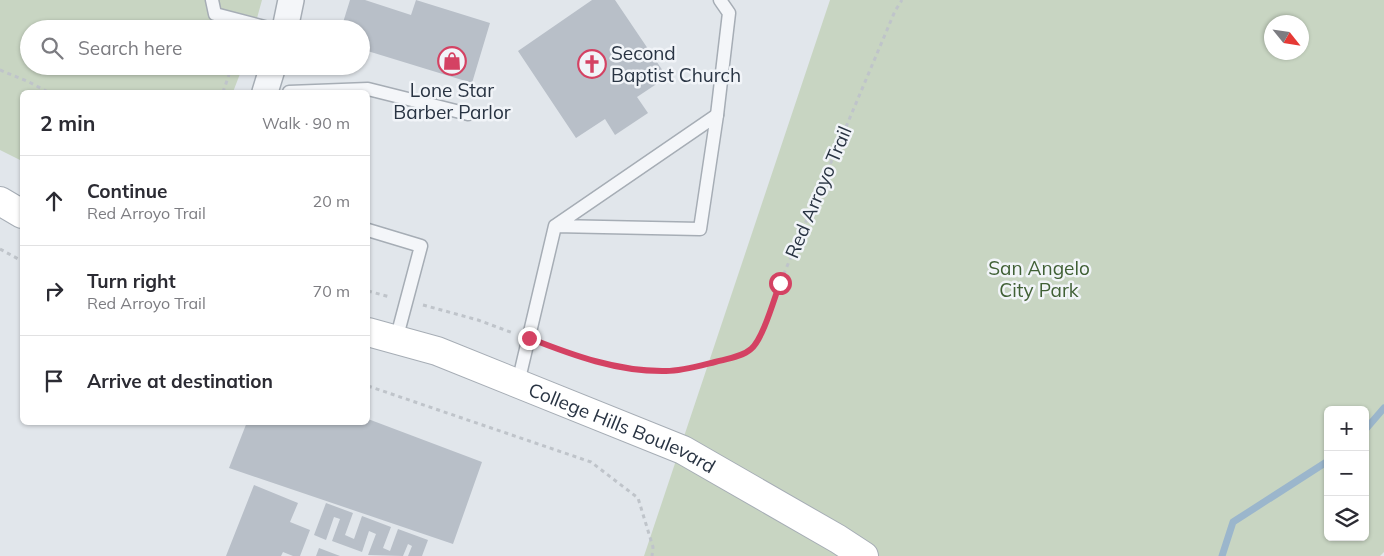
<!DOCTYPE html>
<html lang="en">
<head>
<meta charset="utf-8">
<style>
	:root { --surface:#fff; --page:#f2f2f3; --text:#2b2b33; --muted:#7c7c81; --line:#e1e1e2 }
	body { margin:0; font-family:Mulish,sans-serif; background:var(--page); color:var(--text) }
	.controls { position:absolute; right:15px; bottom:15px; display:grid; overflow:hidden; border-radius:8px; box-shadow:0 1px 4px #0004 }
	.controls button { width:45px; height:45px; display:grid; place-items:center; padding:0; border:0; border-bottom:1px solid var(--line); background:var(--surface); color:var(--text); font:25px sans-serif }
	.compass { position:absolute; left:1264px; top:15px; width:45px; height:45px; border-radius:50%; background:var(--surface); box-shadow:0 1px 4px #0004; rotate:120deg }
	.stop { position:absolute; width:15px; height:15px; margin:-11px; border:4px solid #d44263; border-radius:50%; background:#fff }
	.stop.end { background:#d44263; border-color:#fff; box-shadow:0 1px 5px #0008 }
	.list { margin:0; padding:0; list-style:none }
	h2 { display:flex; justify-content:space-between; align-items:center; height:65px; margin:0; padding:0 20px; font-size:21px }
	h2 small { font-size:16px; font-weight:400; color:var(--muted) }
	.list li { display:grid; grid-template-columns:32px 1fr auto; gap:15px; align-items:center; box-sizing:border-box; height:90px; padding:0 20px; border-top:1px solid var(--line) }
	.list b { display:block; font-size:19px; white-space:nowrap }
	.list p { margin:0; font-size:16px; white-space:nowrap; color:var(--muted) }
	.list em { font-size:16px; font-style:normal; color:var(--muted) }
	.icon { flex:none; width:28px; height:28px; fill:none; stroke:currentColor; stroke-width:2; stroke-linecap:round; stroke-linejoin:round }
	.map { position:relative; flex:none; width:1384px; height:556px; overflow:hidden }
	.search { position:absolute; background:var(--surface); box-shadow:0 1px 4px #0004; left:20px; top:20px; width:350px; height:55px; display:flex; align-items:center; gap:12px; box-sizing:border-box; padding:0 18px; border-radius:28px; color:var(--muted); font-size:19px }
	.panel { position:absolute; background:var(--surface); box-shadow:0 1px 4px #0004; left:20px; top:90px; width:350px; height:335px; border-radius:8px }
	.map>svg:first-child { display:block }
	.green { fill:#c8d5c2; fill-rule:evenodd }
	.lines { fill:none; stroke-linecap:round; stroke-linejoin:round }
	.stream { stroke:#9bb6cc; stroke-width:7 }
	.building { fill:#b8bfc8 }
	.lane-casing { stroke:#a6adb5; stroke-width:15 }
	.street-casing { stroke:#a6adb5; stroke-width:28 }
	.secondary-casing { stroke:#a6adb5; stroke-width:30 }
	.path { stroke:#bfc4ca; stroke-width:3; stroke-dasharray:4 4; stroke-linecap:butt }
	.lane { stroke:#f4f6f9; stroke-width:12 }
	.street { stroke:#f4f6f9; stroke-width:25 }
	.secondary { stroke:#fff; stroke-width:28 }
	.route { stroke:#d44263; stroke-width:6 }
	.labels { text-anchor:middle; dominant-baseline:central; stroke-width:5; stroke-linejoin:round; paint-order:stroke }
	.poi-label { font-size:19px; fill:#293443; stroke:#f1f4f8; text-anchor:start }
	.street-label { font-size:19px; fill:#293443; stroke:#f1f4f8 }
	.park-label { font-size:19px; fill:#406035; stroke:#f1f4f8 }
</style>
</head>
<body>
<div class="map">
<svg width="1384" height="556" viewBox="0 0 1384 556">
	<rect width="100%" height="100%" fill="#e1e6eb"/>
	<!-- green -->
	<g class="green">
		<polygon points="0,0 262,0 254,29 29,29 29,66 243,66 233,92 22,92 22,161 0,150"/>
		<path d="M830 0H1384V552L1380 556H644ZM1272 22H1302V52H1272ZM1328 410H1365V537H1328Z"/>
	</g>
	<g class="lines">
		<!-- stream -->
		<g class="stream">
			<polyline points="1365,430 1384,408"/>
			<polyline points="1222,556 1233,522 1328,461"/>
		</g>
	</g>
	<!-- building -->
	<g class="building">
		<polygon points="350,0 365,0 411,15 416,0 490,23 472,83 361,49 361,29 341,29"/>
		<polygon points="592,0 615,0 667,77 637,97 648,113 615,135 605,119 576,138 518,51"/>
		<polygon points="368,419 482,462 453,544 229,468 247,422 368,422"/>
		<polygon points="254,485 298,503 290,522 310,530 300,556 293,556 283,552 281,556 226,556"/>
		<polygon points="326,503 353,513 345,535 354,539 362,516 391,527 383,548 390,551 398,529 428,540 422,556 408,556 412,546 408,544 403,556 368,555 376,534 369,531 362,552 332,541 340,519 334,517 326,540 314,535"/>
		<polygon points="319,548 340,556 316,556"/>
	</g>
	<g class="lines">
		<defs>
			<g id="lane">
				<polyline points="212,0 215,14 272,29"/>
				<polyline points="289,92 368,89 468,114"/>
				<polyline points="717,115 729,13 720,0"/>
				<polyline points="368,230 421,246 396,340"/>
				<polyline points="518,383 555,226 700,229 717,115 555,226"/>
			</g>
			<g id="street">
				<polyline points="285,29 291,0"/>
				<polyline points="265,92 273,66"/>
			</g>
			<g id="secondary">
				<polyline points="0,201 22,214"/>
				<path id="s1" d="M368 332 437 351 683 450 838 539 864 556"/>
			</g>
		</defs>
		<!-- lane casing -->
		<use href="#lane" class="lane-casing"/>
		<!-- street casing -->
		<use href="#street" class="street-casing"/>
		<!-- secondary casing -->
		<use href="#secondary" class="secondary-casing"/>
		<!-- path -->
		<g class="path">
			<polyline points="0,70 29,82 48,92"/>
			<polyline points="223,92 232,66"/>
			<polyline points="0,249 22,261"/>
			<polyline points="368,291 390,297"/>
			<polyline points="423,305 478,320 513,333"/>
			<polyline points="544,344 599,362 636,370 667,371 697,367 732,358 751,349 762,331 780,283 895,11 902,0"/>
			<polyline points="368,386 591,462 638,498 653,547 652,556"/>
		</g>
		<!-- lane -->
		<use href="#lane" class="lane"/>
		<!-- street -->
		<use href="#street" class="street"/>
		<!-- secondary -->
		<use href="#secondary" class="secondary"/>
	</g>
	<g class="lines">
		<!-- route -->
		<path class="route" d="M529 338C572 355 618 372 666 371 682 371 699 366 715 362 726 359 742 357 751 349 763 339 774 299 780 283"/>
	</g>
	<!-- icons -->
	<defs>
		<symbol id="shop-ring" viewBox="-11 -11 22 22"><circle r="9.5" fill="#f1f4f8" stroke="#d44263" stroke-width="1.5"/><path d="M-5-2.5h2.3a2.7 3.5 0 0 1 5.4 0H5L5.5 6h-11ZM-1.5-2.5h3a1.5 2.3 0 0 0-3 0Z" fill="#d44263"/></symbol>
		<symbol id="church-ring" viewBox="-11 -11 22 22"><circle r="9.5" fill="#f1f4f8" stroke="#d44263" stroke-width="1.5"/><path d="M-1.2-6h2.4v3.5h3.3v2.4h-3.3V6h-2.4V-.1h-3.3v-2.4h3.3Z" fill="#d44263"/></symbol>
	</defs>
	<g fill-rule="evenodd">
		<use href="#shop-ring" x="436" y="45" width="32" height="32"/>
		<use href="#church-ring" x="576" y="48" width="32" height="32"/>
	</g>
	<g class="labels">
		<!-- poi labels -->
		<g class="poi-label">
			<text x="611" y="53">Second<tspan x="611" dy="22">Baptist Church</tspan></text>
			<text x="452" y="90" text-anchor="middle">Lone Star<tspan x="452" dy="22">Barber Parlor</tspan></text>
		</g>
		<!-- street labels -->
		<g class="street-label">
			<text transform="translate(818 192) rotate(-67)">Red Arroyo Trail</text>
			<text stroke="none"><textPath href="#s1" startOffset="272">College Hills Boulevard</textPath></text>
		</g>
		<!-- park labels -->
		<g class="park-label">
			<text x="1039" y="268">San Angelo<tspan x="1039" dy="22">City Park</tspan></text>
		</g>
	</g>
</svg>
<div class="controls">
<button>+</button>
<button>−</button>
<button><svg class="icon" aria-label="layers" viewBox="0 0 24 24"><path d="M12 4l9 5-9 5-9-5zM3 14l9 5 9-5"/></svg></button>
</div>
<svg class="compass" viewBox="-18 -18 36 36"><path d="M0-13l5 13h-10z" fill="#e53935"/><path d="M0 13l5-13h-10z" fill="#7c7c81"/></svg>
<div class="stop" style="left:780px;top:283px"></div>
<div class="stop end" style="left:529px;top:338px"></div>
<div class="search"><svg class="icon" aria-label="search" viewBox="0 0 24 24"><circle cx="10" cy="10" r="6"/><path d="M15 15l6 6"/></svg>Search here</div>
<section class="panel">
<h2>2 min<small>Walk · 90 m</small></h2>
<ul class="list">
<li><svg class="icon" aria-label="ahead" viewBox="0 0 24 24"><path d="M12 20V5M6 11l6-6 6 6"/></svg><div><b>Continue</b><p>Red Arroyo Trail</p></div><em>20 m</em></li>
<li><svg class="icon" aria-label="right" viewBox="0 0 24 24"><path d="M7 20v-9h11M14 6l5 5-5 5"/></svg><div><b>Turn right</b><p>Red Arroyo Trail</p></div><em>70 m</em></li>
<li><svg class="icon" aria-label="arrive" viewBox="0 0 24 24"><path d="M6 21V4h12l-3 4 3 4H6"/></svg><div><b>Arrive at destination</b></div></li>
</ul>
</section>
</div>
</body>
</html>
